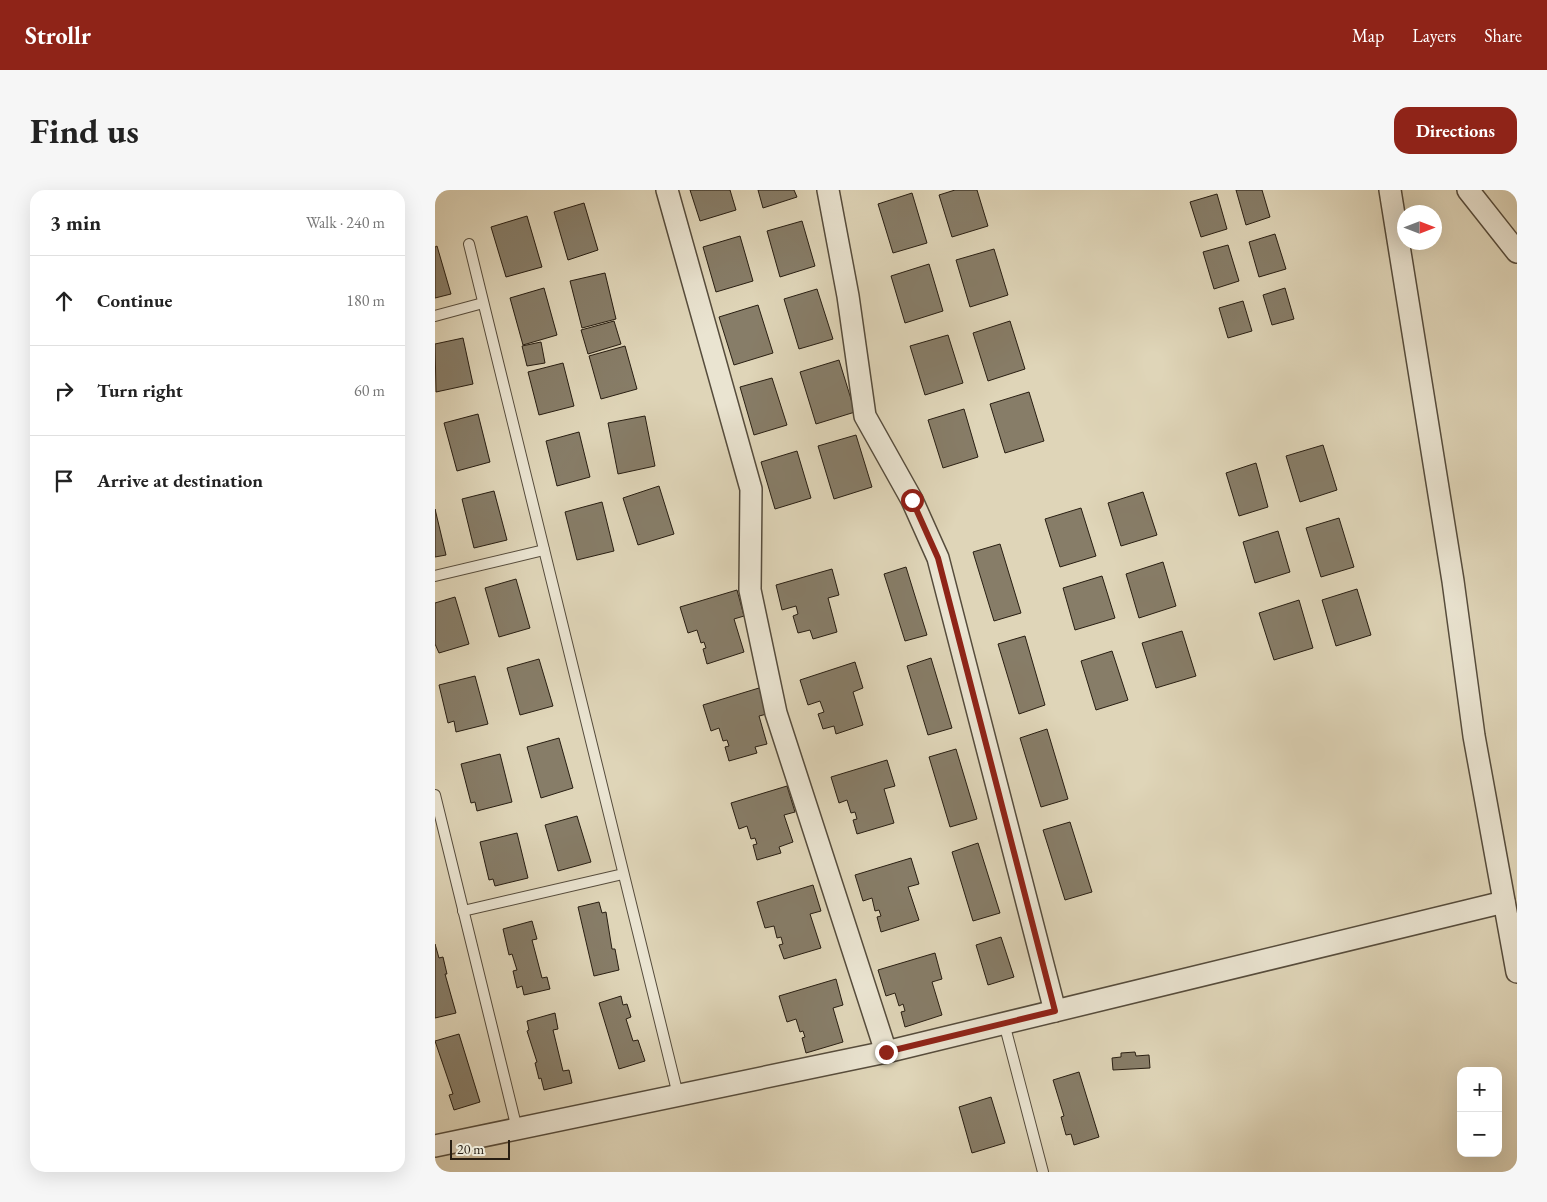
<!DOCTYPE html>
<html lang="en">
<head>
<meta charset="utf-8">
<style>
	:root { --surface:#fff; --page:#f6f6f6; --text:#222; --muted:#767676; --line:#e0e0e0; --accent:#8f2418 }
	body { margin:0; font-family:"EB Garamond",serif; background:var(--page); color:var(--text) }
	.controls { position:absolute; right:15px; bottom:15px; display:grid; overflow:hidden; border-radius:10px; box-shadow:0 5px 20px #0002 }
	.controls button { width:45px; height:45px; display:grid; place-items:center; padding:0; border:0; border-bottom:1px solid var(--line); background:var(--surface); color:var(--text); font:25px sans-serif }
	.compass { position:absolute; left:962px; top:15px; width:45px; height:45px; border-radius:50%; background:var(--surface); box-shadow:0 5px 20px #0002; rotate:90deg }
	.scale { position:absolute; left:15px; bottom:12px; width:60px; box-sizing:border-box; padding-left:5px; border:2px solid #281e12; border-top:0; font-size:14px; line-height:18px; white-space:nowrap; color:#281e12; -webkit-text-stroke:4px #eae4d1; paint-order:stroke }
	.stop { position:absolute; width:15px; height:15px; margin:-11px; border:4px solid #8f2418; border-radius:50%; background:#fff }
	.stop.end { background:#8f2418; border-color:#fff; box-shadow:0 1px 5px #0008 }
	.list { margin:0; padding:0; list-style:none }
	h2 { display:flex; justify-content:space-between; align-items:center; height:65px; margin:0; padding:0 20px; font-size:21px }
	h2 small { font-size:16px; font-weight:400; color:var(--muted) }
	.list li { display:grid; grid-template-columns:32px 1fr auto; gap:15px; align-items:center; box-sizing:border-box; height:90px; padding:0 20px; border-top:1px solid var(--line) }
	.list b { display:block; font-size:19px; white-space:nowrap }
	.list em { font-size:16px; font-style:normal; color:var(--muted) }
	.icon { flex:none; width:28px; height:28px; fill:none; stroke:currentColor; stroke-width:2; stroke-linecap:round; stroke-linejoin:round }
	.map { position:relative; flex:none; width:1082px; height:982px; overflow:hidden; border-radius:15px }
	header { display:flex; align-items:center; gap:30px; box-sizing:border-box; height:70px; padding:0 25px; background:var(--accent); color:#fff }
	header strong { font-size:24px }
	nav { display:flex; gap:28px; margin-inline-start:auto; font-size:18px }
	.intro { display:flex; align-items:center; justify-content:space-between; box-sizing:border-box; height:120px; padding:0 30px }
	h1 { margin:0; font-size:35px }
	.button { padding:12px 22px; border-radius:15px; background:var(--accent); color:#fff; font-size:18px; font-weight:700 }
	main { display:flex; gap:30px; padding:0 30px }
	aside { flex:1; background:var(--surface); border-radius:15px; box-shadow:0 5px 20px #0002 }
	.map>svg:first-child { display:block }
	.building { fill:#877d68; stroke:#281e12 }
	.lines { fill:none; stroke-linecap:round; stroke-linejoin:round }
	.service-casing { stroke:#564c3c; stroke-width:12 }
	.minor-casing { stroke:#564c3c; stroke-width:24 }
	.service { stroke:#eae4d1; stroke-width:10 }
	.minor { stroke:#eae4d1; stroke-width:21 }
	.route { stroke:#8f2418; stroke-width:6 }
</style>
</head>
<body>
<header>
<strong>Strollr</strong>
<nav><a>Map</a><a>Layers</a><a>Share</a></nav>
</header>
<div class="intro"><h1>Find us</h1><a class="button">Directions</a></div>
<main>
<aside>
<h2>3 min<small>Walk · 240 m</small></h2>
<ul class="list">
<li><svg class="icon" aria-label="ahead" viewBox="0 0 24 24"><path d="M12 20V5M6 11l6-6 6 6"/></svg><div><b>Continue</b></div><em>180 m</em></li>
<li><svg class="icon" aria-label="right" viewBox="0 0 24 24"><path d="M7 20v-9h11M14 6l5 5-5 5"/></svg><div><b>Turn right</b></div><em>60 m</em></li>
<li><svg class="icon" aria-label="arrive" viewBox="0 0 24 24"><path d="M6 21V4h12l-3 4 3 4H6"/></svg><div><b>Arrive at destination</b></div></li>
</ul>
</aside>
<div class="map">
<svg width="1082" height="982" viewBox="0 0 1082 982">
	<rect width="100%" height="100%" fill="#dfd5b8"/>
	<filter id="stains"><feTurbulence type="fractalNoise" baseFrequency=".004" numOctaves="4"/><feColorMatrix values="0 0 0 0 .2 0 0 0 0 .09 0 0 0 0 .02 0 0 0 .5 -.17"/></filter>
	<radialGradient id="worn" r=".72"><stop offset=".6" stop-color="#630" stop-opacity="0"/><stop offset="1" stop-color="#630" stop-opacity=".3"/></radialGradient>
	<!-- building -->
	<g class="building">
		<polygon points="255,0 295,0 301,20 265,31"/>
		<polygon points="323,0 359,0 362,7 328,18"/>
		<polygon points="520,0 542,0 553,36 517,47 504,5"/>
		<polygon points="801,0 827,0 835,27 811,35"/>
		<polygon points="477,3 492,53 458,63 443,14"/>
		<polygon points="782,4 792,39 766,47 755,12"/>
		<polygon points="149,13 163,60 133,70 119,22"/>
		<polygon points="92,26 107,77 71,87 56,37"/>
		<polygon points="367,31 380,76 345,87 332,41"/>
		<polygon points="840,44 851,79 824,87 814,52"/>
		<polygon points="305,46 318,91 281,102 268,57"/>
		<polygon points="793,55 804,91 779,99 768,62"/>
		<polygon points="2,56 16,104 0,108 0,57"/>
		<polygon points="559,59 573,105 535,117 521,70"/>
		<polygon points="494,74 508,121 470,133 456,86"/>
		<polygon points="170,83 181,129 147,138 135,91"/>
		<polygon points="109,98 122,145 88,155 75,108"/>
		<polygon points="850,98 859,129 837,135 828,105"/>
		<polygon points="382,99 398,149 364,159 349,109"/>
		<polygon points="808,111 817,141 793,148 784,118"/>
		<polygon points="323,115 338,163 299,175 284,127"/>
		<polygon points="179,131 186,154 153,164 146,140"/>
		<polygon points="575,131 590,179 553,191 538,143"/>
		<polygon points="513,145 528,193 490,205 475,156"/>
		<polygon points="28,148 38,194 1,202 0,154"/>
		<polygon points="106,152 110,173 92,176 87,156"/>
		<polygon points="190,156 202,199 166,209 154,166"/>
		<polygon points="404,170 420,222 381,234 365,182"/>
		<polygon points="128,173 139,216 104,225 93,182"/>
		<polygon points="337,188 352,235 319,245 305,197"/>
		<polygon points="594,202 609,251 570,263 555,214"/>
		<polygon points="529,219 543,267 508,278 493,230"/>
		<polygon points="43,224 55,272 22,281 9,233"/>
		<polygon points="210,226 220,276 183,284 173,233"/>
		<polygon points="144,242 155,287 122,296 111,251"/>
		<polygon points="421,245 437,297 399,309 383,256"/>
		<polygon points="888,255 902,300 865,312 851,266"/>
		<polygon points="362,261 376,308 340,319 326,272"/>
		<polygon points="821,273 833,317 804,326 791,283"/>
		<polygon points="224,296 239,344 203,355 188,308"/>
		<polygon points="59,301 72,350 39,358 27,309"/>
		<polygon points="708,302 722,345 686,356 673,313"/>
		<polygon points="167,312 179,361 142,370 130,322"/>
		<polygon points="646,318 661,366 625,377 610,329"/>
		<polygon points="0,319 11,365 0,367"/>
		<polygon points="904,328 919,377 886,387 871,338"/>
		<polygon points="843,341 855,382 820,393 808,352"/>
		<polygon points="565,354 586,423 559,431 538,362"/>
		<polygon points="728,372 741,416 704,428 691,384"/>
		<polygon points="471,377 492,445 470,451 449,384"/>
		<polygon points="397,379 404,405 393,408 402,442 378,449 375,440 363,443 358,426 363,424 361,416 347,420 341,395"/>
		<polygon points="667,386 680,428 640,440 628,398"/>
		<polygon points="81,389 95,438 64,447 50,398"/>
		<polygon points="922,399 936,445 901,456 887,410"/>
		<polygon points="302,400 309,426 299,429 309,462 272,474 268,459 271,458 269,452 266,453 262,440 253,443 245,417"/>
		<polygon points="20,407 34,454 4,463 0,454 0,413"/>
		<polygon points="864,410 878,458 839,470 824,423"/>
		<polygon points="747,441 761,486 721,498 707,453"/>
		<polygon points="590,446 610,515 584,524 563,454"/>
		<polygon points="677,461 693,510 661,520 646,471"/>
		<polygon points="496,468 517,538 493,545 472,476"/>
		<polygon points="104,469 118,516 85,525 72,478"/>
		<polygon points="420,472 428,498 418,502 428,535 401,544 399,536 388,539 383,524 389,522 385,511 373,515 365,490"/>
		<polygon points="40,486 53,534 21,542 19,531 13,533 4,495"/>
		<polygon points="324,498 332,524 324,526 332,554 320,557 322,563 294,571 290,557 294,556 292,550 288,551 284,538 276,541 268,515"/>
		<polygon points="612,539 633,609 606,617 585,548"/>
		<polygon points="124,548 138,598 106,608 92,557"/>
		<polygon points="521,559 542,629 515,637 494,567"/>
		<polygon points="65,564 77,612 42,621 40,612 36,613 26,574"/>
		<polygon points="452,570 460,596 449,599 459,633 422,644 418,630 422,629 420,622 416,623 412,610 404,613 396,587"/>
		<polygon points="352,596 360,622 349,625 358,652 344,657 346,663 322,670 318,655 322,654 320,648 316,649 312,636 304,639 296,613"/>
		<polygon points="142,626 156,672 123,681 110,635"/>
		<polygon points="635,632 657,702 630,710 608,640"/>
		<polygon points="82,643 93,688 60,696 58,689 54,690 45,652"/>
		<polygon points="543,653 565,723 538,731 517,662"/>
		<polygon points="476,668 484,694 473,697 484,730 446,742 442,727 446,726 444,720 440,721 437,708 428,711 420,685"/>
		<polygon points="378,695 386,721 375,724 386,758 349,769 344,755 348,754 346,747 342,748 339,736 330,738 322,712"/>
		<polygon points="164,712 167,723 171,722 177,759 180,759 184,780 159,786 143,717"/>
		<polygon points="97,731 102,749 97,750 107,788 112,787 115,799 89,805 87,796 82,798 78,781 82,780 77,764 74,765 68,739"/>
		<polygon points="566,747 579,787 553,795 541,755"/>
		<polygon points="0,754 4,768 8,767 12,784 10,784 21,823 0,828"/>
		<polygon points="500,763 507,789 497,792 507,825 470,837 466,822 470,821 468,814 464,816 460,803 451,806 443,780"/>
		<polygon points="401,789 408,815 398,818 408,852 371,863 367,848 370,847 368,841 365,842 361,829 352,832 344,806"/>
		<polygon points="186,806 188,815 192,814 196,827 191,829 198,851 203,850 210,871 184,879 164,813"/>
		<polygon points="120,823 123,839 118,840 128,881 134,880 137,893 109,900 106,888 104,889 100,873 102,872 92,841 94,840 92,831"/>
		<polygon points="24,844 45,912 19,920 14,905 18,904 0,851"/>
		<polygon points="700,862 701,866 714,865 715,878 678,880 677,868 686,867 686,863"/>
		<polygon points="644,882 664,947 639,955 636,944 631,945 626,927 629,926 618,890"/>
		<polygon points="556,907 570,953 537,963 524,917"/>
	</g>
	<g class="lines">
		<defs>
			<g id="service">
				<polyline points="34,54 243,905"/>
				<polyline points="0,126 48,113"/>
				<polyline points="0,386 109,360"/>
				<polyline points="0,605 82,939"/>
				<polyline points="28,721 188,684"/>
				<polyline points="569,833 608,982"/>
			</g>
			<g id="minor">
				<polyline points="232,0 316,299 315,400 341,523 451,862"/>
				<polyline points="393,0 413,106 430,226 477,310 503,368 620,821"/>
				<polyline points="955,0 1018,391 1039,546 1082,782"/>
				<polyline points="1033,0 1082,62"/>
				<polyline points="0,956 451,862 1069,712"/>
			</g>
		</defs>
		<!-- service casing -->
		<use href="#service" class="service-casing"/>
		<!-- minor casing -->
		<use href="#minor" class="minor-casing"/>
		<!-- service -->
		<use href="#service" class="service"/>
		<!-- minor -->
		<use href="#minor" class="minor"/>
	</g>
	<g class="lines">
		<!-- route -->
		<polyline class="route" points="451,862 620,821 503,368 477,310"/>
	</g>
	<rect width="100%" height="100%" filter="url(#stains)"/>
	<rect width="100%" height="100%" fill="url(#worn)"/>
</svg>
<div class="controls">
<button>+</button>
<button>−</button>
</div>
<svg class="compass" viewBox="-18 -18 36 36"><path d="M0-13l5 13h-10z" fill="#e53935"/><path d="M0 13l5-13h-10z" fill="#767676"/></svg>
<div class="scale">20 m</div>
<div class="stop" style="left:477px;top:310px"></div>
<div class="stop end" style="left:451px;top:862px"></div>
</div>
</main>
</body>
</html>
